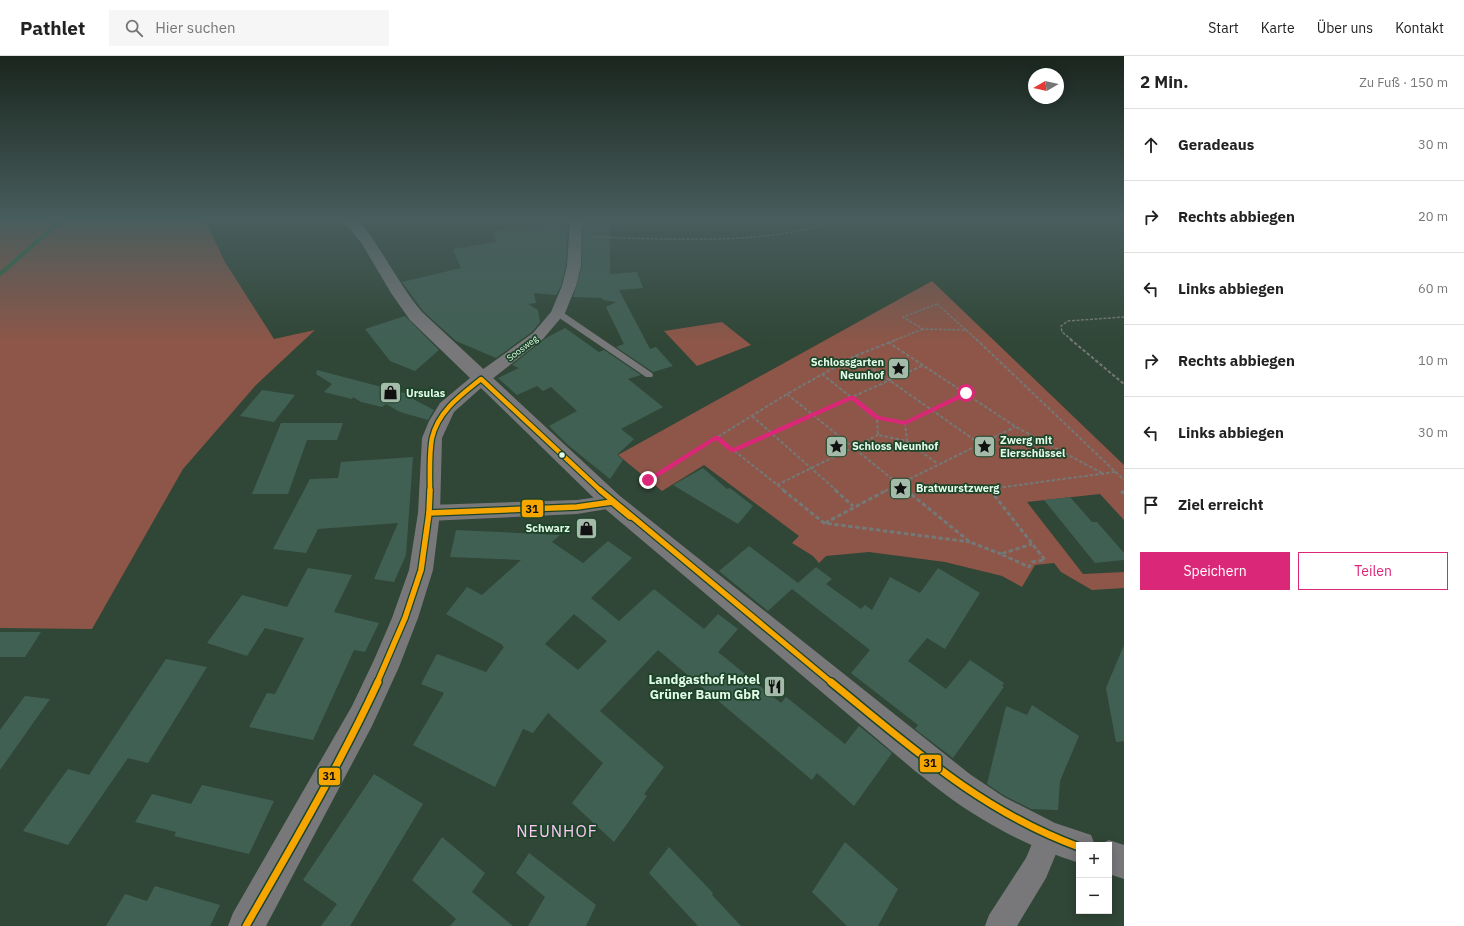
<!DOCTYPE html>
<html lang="de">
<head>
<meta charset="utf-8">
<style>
	:root { --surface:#fff; --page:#f6f6f6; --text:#222; --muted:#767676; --line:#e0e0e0; --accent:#db2777 }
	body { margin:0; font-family:"IBM Plex Sans",sans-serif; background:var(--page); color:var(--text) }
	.controls { position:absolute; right:12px; bottom:12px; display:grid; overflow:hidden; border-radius:0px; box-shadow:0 2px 10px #0003 }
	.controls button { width:36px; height:36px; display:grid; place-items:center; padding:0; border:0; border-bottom:1px solid var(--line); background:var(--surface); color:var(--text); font:20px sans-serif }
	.compass { position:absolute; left:1028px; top:12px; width:36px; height:36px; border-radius:50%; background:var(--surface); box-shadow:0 2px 10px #0003; rotate:261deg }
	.stop { position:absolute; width:12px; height:12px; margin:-9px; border:3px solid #db2777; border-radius:50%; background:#fff }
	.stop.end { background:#db2777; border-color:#fff; box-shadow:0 1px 4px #0008 }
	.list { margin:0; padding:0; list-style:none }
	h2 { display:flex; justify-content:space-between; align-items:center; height:52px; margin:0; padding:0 16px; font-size:17px }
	h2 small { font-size:13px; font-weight:400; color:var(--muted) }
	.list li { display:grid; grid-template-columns:26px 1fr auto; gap:12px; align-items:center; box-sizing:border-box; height:72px; padding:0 16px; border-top:1px solid var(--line) }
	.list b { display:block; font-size:15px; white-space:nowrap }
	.list em { font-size:13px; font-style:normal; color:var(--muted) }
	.actions { display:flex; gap:8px; padding:12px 16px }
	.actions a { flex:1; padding:9px 0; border:1px solid var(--accent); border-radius:0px; text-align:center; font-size:14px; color:var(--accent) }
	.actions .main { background:var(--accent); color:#fff }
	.icon { flex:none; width:22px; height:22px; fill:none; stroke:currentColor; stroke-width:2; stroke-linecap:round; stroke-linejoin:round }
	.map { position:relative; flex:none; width:1124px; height:870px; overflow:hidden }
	header { display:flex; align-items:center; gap:24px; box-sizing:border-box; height:56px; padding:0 20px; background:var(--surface); border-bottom:1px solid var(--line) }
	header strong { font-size:19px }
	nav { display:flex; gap:22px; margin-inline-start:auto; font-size:14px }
	.search { width:280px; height:36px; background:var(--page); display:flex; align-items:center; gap:10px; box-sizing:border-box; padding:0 14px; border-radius:0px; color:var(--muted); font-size:15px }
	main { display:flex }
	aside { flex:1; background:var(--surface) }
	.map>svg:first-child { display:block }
	.green { fill:#8d5648 }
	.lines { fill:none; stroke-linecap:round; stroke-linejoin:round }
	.stream { stroke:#2e6e44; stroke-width:4 }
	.building { fill:#416054; fill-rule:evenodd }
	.path-far2 { stroke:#747876; stroke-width:1.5; stroke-dasharray:3 1.5; stroke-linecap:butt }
	.path-far1 { stroke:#747876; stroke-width:2; stroke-dasharray:3.5 2; stroke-linecap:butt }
	.path { stroke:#747876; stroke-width:3; stroke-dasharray:4.5 2.5; stroke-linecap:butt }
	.service { fill:#78787a; fill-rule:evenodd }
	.minor { fill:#78787a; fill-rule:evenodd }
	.tertiary { fill:#78787a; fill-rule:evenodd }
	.bus-1-far2-casing { stroke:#1c4429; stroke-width:7 }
	.bus-1-far1-casing { stroke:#1c4429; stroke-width:8 }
	.bus-1-casing { stroke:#1c4429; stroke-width:10 }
	.bus-1-far2 { stroke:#f7a600; stroke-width:4.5 }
	.bus-1-far1 { stroke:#f7a600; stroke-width:5.5 }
	.bus-1 { stroke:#f7a600; stroke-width:7 }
	.route { fill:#db2777 }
	.bus-dot { fill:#e3fae8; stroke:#1c4429; stroke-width:1.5 }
	.labels { text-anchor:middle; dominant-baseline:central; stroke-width:3.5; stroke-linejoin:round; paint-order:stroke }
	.far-street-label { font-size:9px; fill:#e3fae8; stroke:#1c4429 }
	.poi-label { font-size:11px; font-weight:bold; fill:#e3fae8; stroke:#1c4429; text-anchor:start }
	.near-poi-label { font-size:13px; font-weight:bold; fill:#e3fae8; stroke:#1c4429; text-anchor:end }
	.near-quarter-label { font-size:16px; letter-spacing:1px; fill:#fbc8f3; stroke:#1c4429 }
	.line-badge { stroke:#1c4429; stroke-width:1.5 }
	.pale-badge-label { font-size:11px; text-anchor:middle; font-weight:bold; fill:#111 }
</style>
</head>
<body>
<header>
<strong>Pathlet</strong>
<div class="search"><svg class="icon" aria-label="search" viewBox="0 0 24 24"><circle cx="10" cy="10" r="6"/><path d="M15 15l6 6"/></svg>Hier suchen</div>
<nav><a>Start</a><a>Karte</a><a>Über uns</a><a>Kontakt</a></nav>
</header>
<main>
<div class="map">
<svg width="1124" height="870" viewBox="0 0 1124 870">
	<rect width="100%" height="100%" fill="#304636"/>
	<!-- green -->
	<g class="green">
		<polygon points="0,164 205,164 225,206 274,283 315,274 256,329 183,413 92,573 0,572"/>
		<polygon points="932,225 1124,409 1124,464 1100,438 1027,446 1083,518 1124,516 1124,532 1092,534 1061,516 1054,507 1035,509 1022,531 1002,520 945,506 869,496 826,500 819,507 813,500 792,487 799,480 704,409 662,435 618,399"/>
		<polygon points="722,266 751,289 697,310 664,275"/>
	</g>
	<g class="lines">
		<!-- stream -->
		<polyline class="stream" points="0,218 62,164"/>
	</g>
	<!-- building -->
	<g class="building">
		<polygon points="543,164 568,164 566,210 561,230 556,239 534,237 536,247 528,248 538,254 540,266 532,276 496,302 456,285 423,255 402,226 461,212 453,193 496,186 492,175 544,169"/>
		<polygon points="583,164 610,164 610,218 637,216 643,232 619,234 650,293 656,291 673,310 653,316 616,291 624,288 606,251 616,246 603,244 602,242 573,241 582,210"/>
		<polygon points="405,260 439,294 415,315 390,305 365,273"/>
		<polygon points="565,272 599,296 604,294 641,319 628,323 663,351 621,373 634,383 617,399 623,404 610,423 568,389 549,370 577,355 551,331 543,335 537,330 517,339 498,322 519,312 512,309 546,282"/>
		<polygon points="317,314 416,340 413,343 434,354 428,364 400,356 386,348 382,351 361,346 353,341 352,343 324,336 332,328 316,318"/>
		<polygon points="262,334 295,339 274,366 240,360"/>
		<polygon points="281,367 343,367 337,384 307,384 288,438 252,438"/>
		<polygon points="413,401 406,499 394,526 374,523 398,467 318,473 306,497 273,493 310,423 338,422 341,406"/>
		<polygon points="703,412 727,433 730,432 753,450 738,468 673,429"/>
		<polygon points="1070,441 1092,466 1097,466 1124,497 1124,504 1095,507 1044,444"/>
		<path d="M456 474 560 479 552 486 583 507 608 485 632 502 591 542 619 565 654 533 704 573 718 558 738 573 718 596 781 647 786 641 845 688 859 670 892 697 854 750 817 717 812 724 658 594 600 655 664 711 644 738 647 740 614 786 572 747 603 707 548 657 533 677 523 673 495 731 413 689 444 637 421 628 437 598 486 616 504 591 502 590 503 589 446 558 467 531 482 539 521 504 450 501ZM574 558 607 585 578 614 545 588Z"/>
		<polygon points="749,490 798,527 816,511 832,523 826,528 861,553 865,549 872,554 890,521 920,537 938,512 980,537 945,593 927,582 908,605 946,633 970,604 1004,627 1002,630 1004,631 953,702 915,673 918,669 851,617 870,594 792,533 768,555 719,515"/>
		<polygon points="308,512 352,519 334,556 379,567 365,596 354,594 313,684 249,671 267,637 275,638 304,582 265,572 247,600 207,587 242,539 287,551"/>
		<polygon points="0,576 41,576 25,601 0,601"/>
		<polygon points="1124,589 1124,685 1116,686 1106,632"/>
		<polygon points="166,603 207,611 148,707 128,702 68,789 23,775 68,713 89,719"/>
		<polygon points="25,640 50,643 0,714 0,674"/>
		<polygon points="1032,649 1079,680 1060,725 1058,754 1031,753 1005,740 987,728 1006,650 1027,659"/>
		<polygon points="374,718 423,748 350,870 321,870 337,848 303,824"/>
		<polygon points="202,729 274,745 249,798 174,780 176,776 135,766 152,738 191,748"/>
		<polygon points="442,781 485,817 472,836 513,870 450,870 456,863 412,824"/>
		<polygon points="845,786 898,833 878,870 847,870 812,836"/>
		<polygon points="669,791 713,837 712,839 741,870 698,870 649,817"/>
		<polygon points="529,797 596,849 586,870 528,870 545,841 516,817"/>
		<polygon points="155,830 220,849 210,870 106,870 125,838 147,845"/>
	</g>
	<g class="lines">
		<!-- path-far2 -->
		<g class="path-far2">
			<path d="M592 181C670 183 765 190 839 164"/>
			<polygon points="937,248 966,274 923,273 903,261"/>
			<polyline points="966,274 977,284"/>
			<polyline points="895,284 923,273"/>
			<polyline points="1072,284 1062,276 1061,270 1068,265 1124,261"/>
		</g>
		<!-- path-far1 -->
		<g class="path-far1">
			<polyline points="976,283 1124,424"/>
			<polyline points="1070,283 1124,328"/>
			<polyline points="888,286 1016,371 1102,417"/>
			<polyline points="855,300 980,388"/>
			<polyline points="822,318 877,362"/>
			<polyline points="787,338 907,435"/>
			<polyline points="752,360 837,435"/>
			<polygon points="877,362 905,367 907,385 878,379"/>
			<polyline points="905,367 966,338"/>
			<polyline points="717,381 785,435"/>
			<polyline points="907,385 938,408"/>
			<polyline points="733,394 924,309"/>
			<polyline points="648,424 787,338 855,300 898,283"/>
			<polyline points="777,429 878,379"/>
			<polyline points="885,435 1015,371"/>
			<polyline points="991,435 989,433 1115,416"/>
		</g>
		<!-- path -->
		<g class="path">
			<polyline points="783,434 824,467 970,486"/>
			<polyline points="835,434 853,450"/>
			<polyline points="906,434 970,486 1001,498"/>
			<polyline points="990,434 1045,504 1032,506 1029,511 1001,498 1032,488"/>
			<polyline points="1124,436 1122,436 1124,438"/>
			<polyline points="825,467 887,434"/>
		</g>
		<!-- service -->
		<polygon class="service" points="555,255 561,255 652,317 653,319 652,321 646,321 555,259"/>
		<!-- minor -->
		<g class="minor">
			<polygon points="570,164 582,164 581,210 576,230 565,257 543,283 487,327 481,328 475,327 473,323 475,319 533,277 551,256 562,230 567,210"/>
			<polygon points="612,439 619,441 622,446 619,451 577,458 429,465 422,462 419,457 422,452 429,449 577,444"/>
			<polygon points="1049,767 1059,771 1063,781 1046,822 1017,870 985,870 989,859 1026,802 1039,771"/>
		</g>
		<!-- tertiary -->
		<g class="tertiary">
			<path d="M343 164H358C383 193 398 228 422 256L620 440 971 719 1004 741 1055 767 1091 779 1095 789H1079V807C1045 796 1013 782 982 763 958 749 937 732 915 715L604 452 481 332 454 356 442 382 440 457 433 514 418 562 399 611 372 670 266 870H228L233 857 352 650 374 604 392 562 409 514 418 457 422 382 429 365 440 347 470 322 410 264 391 237 362 188Z"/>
			<polygon points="1109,784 1124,789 1124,823 1109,818 1109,789 1098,789"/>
		</g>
		<defs>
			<path id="bus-1-far2" d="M430 435C430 420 429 397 432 382 438 355 461 339 481 323L601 435"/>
			<g id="bus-1-far1">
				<polyline points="600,434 832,627"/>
				<polyline points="429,457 577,451 612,446 630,461"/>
				<polyline points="377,627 405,562 421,514 429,457 430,434"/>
			</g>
			<g id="bus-1">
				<path d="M831 626C911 691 981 755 1079 791"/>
				<path d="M246 870C292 790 339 710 378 626"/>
			</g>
		</defs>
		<!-- bus-1-far2 casing -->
		<use href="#bus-1-far2" class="bus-1-far2-casing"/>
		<!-- bus-1-far1 casing -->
		<use href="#bus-1-far1" class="bus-1-far1-casing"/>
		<!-- bus-1 casing -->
		<use href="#bus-1" class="bus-1-casing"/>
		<!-- bus-1-far2 -->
		<use href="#bus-1-far2" class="bus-1-far2"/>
		<!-- bus-1-far1 -->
		<use href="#bus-1-far1" class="bus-1-far1"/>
		<!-- bus-1 -->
		<use href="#bus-1" class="bus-1"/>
	</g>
	<!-- sky -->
	<linearGradient id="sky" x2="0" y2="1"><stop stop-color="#1a261e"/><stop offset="0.57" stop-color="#485d5d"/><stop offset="1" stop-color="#485d5d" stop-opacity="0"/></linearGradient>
	<rect width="1124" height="286" fill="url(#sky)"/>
	<!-- route -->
	<polygon class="route" points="966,335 968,336 968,339 905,369 875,363 851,344 735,396 731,396 716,384 650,426 645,426 644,424 715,380 719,380 733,392 850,340 854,340 879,360 905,365"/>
	<!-- icons -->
	<defs>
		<symbol id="sight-square" viewBox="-11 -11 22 22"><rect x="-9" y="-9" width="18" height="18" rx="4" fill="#a4bbaa" stroke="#1c4429"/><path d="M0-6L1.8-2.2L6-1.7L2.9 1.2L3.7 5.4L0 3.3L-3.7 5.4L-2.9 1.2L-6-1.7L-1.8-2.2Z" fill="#111"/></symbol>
		<symbol id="shop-square" viewBox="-11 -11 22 22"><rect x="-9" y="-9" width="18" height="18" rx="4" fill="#a4bbaa" stroke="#1c4429"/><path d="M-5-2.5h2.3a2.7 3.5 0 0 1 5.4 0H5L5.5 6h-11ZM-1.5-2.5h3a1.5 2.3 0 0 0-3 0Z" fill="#111"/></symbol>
		<symbol id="restaurant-square" viewBox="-11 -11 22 22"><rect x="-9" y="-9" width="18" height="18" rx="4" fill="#a4bbaa" stroke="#1c4429"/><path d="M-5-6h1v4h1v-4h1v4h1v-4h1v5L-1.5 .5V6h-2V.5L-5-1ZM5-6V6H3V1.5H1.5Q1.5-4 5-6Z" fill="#111"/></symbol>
	</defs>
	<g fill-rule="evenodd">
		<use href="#sight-square" x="886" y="300" width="25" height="25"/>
		<use href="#shop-square" x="378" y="324" width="25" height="25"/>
		<use href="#sight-square" x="824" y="378" width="25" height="25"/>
		<use href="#sight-square" x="972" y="378" width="25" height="25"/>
		<use href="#sight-square" x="888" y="420" width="25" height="25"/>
		<use href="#shop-square" x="574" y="460" width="25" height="25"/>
		<use href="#restaurant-square" x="762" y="618" width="25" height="25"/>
	</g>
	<!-- markers -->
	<circle class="bus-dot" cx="562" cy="399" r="3.5"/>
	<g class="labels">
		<!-- far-street labels -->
		<g class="far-street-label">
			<text transform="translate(522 292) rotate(-37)">Soosweg</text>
		</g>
		<!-- poi labels -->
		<g class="poi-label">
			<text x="884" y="306" text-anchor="end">Schlossgarten<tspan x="884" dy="13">Neunhof</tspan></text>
			<text x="406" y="337">Ursulas</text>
			<text x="1000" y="384">Zwerg mit<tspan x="1000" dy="13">Eierschüssel</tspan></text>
			<text x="852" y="390">Schloss Neunhof</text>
			<text x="916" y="432">Bratwurstzwerg</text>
			<text x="570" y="472" text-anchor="end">Schwarz</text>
		</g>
		<!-- near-poi labels -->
		<g class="near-poi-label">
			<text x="760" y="623">Landgasthof Hotel<tspan x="760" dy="15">Grüner Baum GbR</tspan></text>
		</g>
		<!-- near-quarter labels -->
		<g class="near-quarter-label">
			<text x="557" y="775">NEUNHOF</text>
		</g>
	</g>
	<g class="line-badge">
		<rect x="521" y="443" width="23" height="19" rx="4" fill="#f7a600"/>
		<rect x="919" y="698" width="23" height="19" rx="4" fill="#f7a600"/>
		<rect x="318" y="711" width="23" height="19" rx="4" fill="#f7a600"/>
	</g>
	<g class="pale-badge-label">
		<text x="532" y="457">31</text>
		<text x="930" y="711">31</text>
		<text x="329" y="724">31</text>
	</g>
</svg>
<div class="controls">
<button>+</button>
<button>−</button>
</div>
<svg class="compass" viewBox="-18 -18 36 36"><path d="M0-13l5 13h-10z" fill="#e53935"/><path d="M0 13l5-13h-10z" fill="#767676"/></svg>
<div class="stop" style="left:966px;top:337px"></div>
<div class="stop end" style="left:648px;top:424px"></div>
</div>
<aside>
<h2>2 Min.<small>Zu Fuß · 150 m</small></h2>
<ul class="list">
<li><svg class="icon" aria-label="ahead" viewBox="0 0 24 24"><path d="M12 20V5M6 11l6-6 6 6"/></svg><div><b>Geradeaus</b></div><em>30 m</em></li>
<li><svg class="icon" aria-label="right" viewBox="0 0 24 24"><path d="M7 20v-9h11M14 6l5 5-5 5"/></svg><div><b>Rechts abbiegen</b></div><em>20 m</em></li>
<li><svg class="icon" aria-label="left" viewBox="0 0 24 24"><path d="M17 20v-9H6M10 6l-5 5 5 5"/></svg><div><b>Links abbiegen</b></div><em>60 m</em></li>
<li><svg class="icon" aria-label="right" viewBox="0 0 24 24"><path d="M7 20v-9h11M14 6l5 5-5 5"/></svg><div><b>Rechts abbiegen</b></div><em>10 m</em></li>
<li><svg class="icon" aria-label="left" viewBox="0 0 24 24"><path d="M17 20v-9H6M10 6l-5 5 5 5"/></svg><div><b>Links abbiegen</b></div><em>30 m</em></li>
<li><svg class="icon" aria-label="arrive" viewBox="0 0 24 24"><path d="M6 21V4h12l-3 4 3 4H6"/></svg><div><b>Ziel erreicht</b></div></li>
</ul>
<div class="actions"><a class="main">Speichern</a><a>Teilen</a></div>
</aside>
</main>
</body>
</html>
